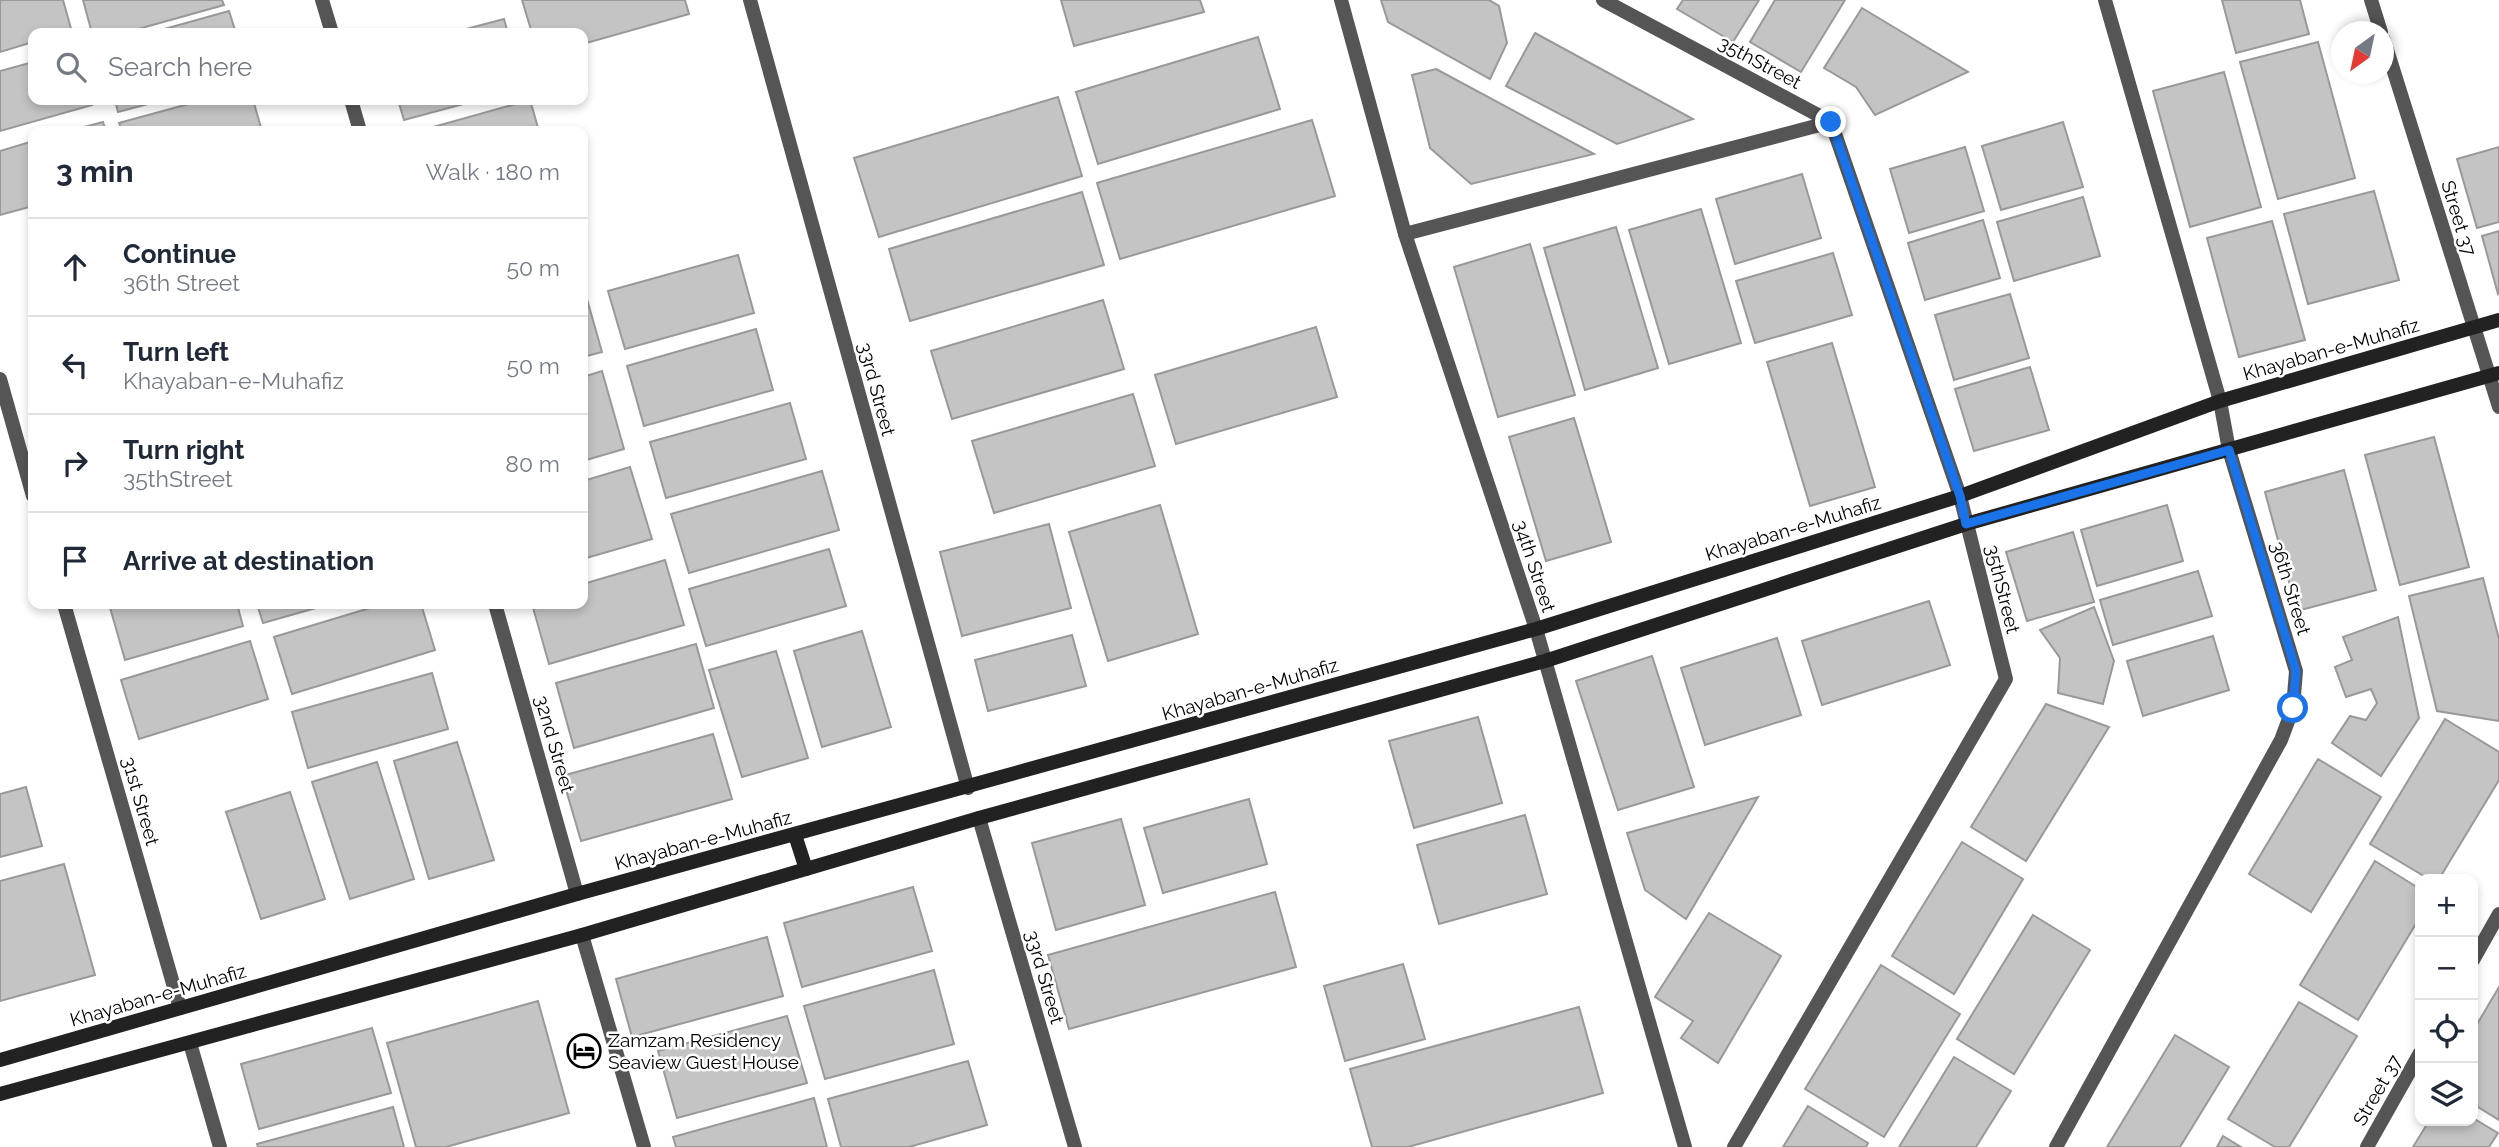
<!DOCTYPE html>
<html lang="en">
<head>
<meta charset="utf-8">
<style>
	:root { --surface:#fff; --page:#f6f6f7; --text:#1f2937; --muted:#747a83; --line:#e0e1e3 }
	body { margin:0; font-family:Raleway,sans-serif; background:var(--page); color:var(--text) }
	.controls { position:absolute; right:21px; bottom:21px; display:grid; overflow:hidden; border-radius:14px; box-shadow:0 4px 10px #0003 }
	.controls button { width:63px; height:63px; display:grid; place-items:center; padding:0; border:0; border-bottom:2px solid var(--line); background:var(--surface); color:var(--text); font:35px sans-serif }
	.compass { position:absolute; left:2331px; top:21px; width:63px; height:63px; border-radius:50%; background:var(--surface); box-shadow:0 4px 10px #0003; rotate:213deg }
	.stop { position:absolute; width:21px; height:21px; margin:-16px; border:5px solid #1a73e8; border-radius:50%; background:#fff }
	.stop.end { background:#1a73e8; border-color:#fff; box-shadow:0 2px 7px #0008 }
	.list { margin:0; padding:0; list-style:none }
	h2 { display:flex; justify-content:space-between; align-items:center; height:91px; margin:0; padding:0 28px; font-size:30px }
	h2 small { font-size:23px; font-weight:400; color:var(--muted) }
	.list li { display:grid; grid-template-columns:46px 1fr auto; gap:21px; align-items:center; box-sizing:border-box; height:98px; padding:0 28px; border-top:2px solid var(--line) }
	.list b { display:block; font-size:26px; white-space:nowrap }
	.list p { margin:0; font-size:23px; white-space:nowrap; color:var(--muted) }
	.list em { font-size:23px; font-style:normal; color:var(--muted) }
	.icon { flex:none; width:38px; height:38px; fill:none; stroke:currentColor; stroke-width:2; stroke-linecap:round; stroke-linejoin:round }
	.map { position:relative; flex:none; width:2499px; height:1147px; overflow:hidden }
	.search { position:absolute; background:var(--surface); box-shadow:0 4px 10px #0003; left:28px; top:28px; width:560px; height:77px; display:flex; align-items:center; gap:18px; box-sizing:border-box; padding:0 24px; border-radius:14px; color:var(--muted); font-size:26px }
	.panel { position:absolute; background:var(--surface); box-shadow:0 4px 10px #0003; left:28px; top:126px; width:560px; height:483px; border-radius:14px }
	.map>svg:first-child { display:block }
	.building { fill:#c4c4c4; stroke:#999; stroke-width:2 }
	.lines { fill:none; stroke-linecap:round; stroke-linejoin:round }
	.street { stroke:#555; stroke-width:14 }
	.secondary { stroke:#222; stroke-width:14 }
	.route { stroke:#1a73e8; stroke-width:9 }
	.labels { text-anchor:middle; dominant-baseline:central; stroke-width:5; stroke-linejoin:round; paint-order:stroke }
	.street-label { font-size:19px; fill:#000; stroke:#fff }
	.poi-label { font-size:19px; fill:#000; stroke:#fff; text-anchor:start }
</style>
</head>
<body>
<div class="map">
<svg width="2499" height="1147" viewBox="0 0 2499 1147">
	<rect width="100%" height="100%" fill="#fff"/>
	<!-- building -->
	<g class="building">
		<polygon points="0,0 63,0 72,32 33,33 33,42 0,52"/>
		<polygon points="83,0 222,0 224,5 124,33 92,33"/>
		<polygon points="522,0 685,0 689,14 583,44 583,33 532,33"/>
		<polygon points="1061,0 1200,0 1204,12 1074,46"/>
		<polygon points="1381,0 1489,0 1499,6 1507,43 1490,79 1388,22"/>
		<polygon points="1683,0 1759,0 1733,42 1677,9"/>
		<polygon points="1775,0 1845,0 1801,72 1750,42"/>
		<polygon points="2222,0 2300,0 2309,34 2236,53"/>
		<polygon points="1862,8 1968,72 1875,115 1856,87 1824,68"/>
		<polygon points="229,11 236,33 150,33"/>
		<polygon points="504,19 508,33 451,33"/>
		<polygon points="1535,33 1693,119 1617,144 1506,86"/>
		<polygon points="1258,37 1280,109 1098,164 1076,92"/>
		<polygon points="2318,42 2355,178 2278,199 2240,62"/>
		<polygon points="33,62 33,100 91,100 92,105 0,131 0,71"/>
		<polygon points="1436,69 1594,154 1471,184 1430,148 1412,75"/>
		<polygon points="2224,72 2261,207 2190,227 2153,91"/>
		<polygon points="1058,97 1082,176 879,237 854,158"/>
		<polygon points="115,100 163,100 118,112"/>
		<polygon points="203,100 253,100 262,131 122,131 119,123"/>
		<polygon points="398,100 478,100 404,120"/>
		<polygon points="530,100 539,131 419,131"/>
		<polygon points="1312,120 1335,196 1120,259 1097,183"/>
		<polygon points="103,122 106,131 69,131"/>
		<polygon points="2063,122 2083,187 2001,210 1982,146"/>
		<polygon points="33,141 33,206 0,215 0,151"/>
		<polygon points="1965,147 1984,211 1909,233 1890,169"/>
		<polygon points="2499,147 2499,222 2477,228 2457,159"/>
		<polygon points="1802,174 1821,238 1735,264 1716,199"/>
		<polygon points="2374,191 2399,280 2308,304 2284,214"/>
		<polygon points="1082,192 1104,265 910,321 889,249"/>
		<polygon points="2083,197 2100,256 2014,281 1997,222"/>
		<polygon points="1701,209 1741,343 1669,364 1629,230"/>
		<polygon points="1983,220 2000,278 1925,300 1908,243"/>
		<polygon points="2272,221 2305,340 2239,357 2207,238"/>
		<polygon points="1616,227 1658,368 1585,390 1544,248"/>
		<polygon points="2499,231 2499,293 2498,294 2482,236"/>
		<polygon points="1530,244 1575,395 1498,417 1454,267"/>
		<polygon points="1833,253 1852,315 1755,343 1736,281"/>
		<polygon points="738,255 754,313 625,349 608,291"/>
		<polygon points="583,285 602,352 583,357"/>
		<polygon points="2010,294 2029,358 1954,380 1935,315"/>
		<polygon points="1103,300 1124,369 952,419 931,351"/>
		<polygon points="1316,327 1337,397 1176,444 1155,375"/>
		<polygon points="756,329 773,390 644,426 627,366"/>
		<polygon points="1832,343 1875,487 1810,506 1767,362"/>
		<polygon points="2030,367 2049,430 1974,451 1955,389"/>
		<polygon points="602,371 624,449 583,461 583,377"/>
		<polygon points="1133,394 1155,466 994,513 972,441"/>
		<polygon points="790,403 806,459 666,498 650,442"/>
		<polygon points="1574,418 1611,542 1546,561 1509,437"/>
		<polygon points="2434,437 2469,567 2400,585 2365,455"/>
		<polygon points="630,467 652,539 583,559 583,481"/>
		<polygon points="2344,470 2376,590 2297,611 2265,492"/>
		<polygon points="822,471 839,530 689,573 671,514"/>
		<polygon points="1160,505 1198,634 1108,661 1069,532"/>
		<polygon points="2167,505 2183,561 2097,586 2081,530"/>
		<polygon points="1049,524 1071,608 962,636 940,552"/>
		<polygon points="2073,532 2094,602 2027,621 2006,552"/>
		<polygon points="829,549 846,606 706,646 689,589"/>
		<polygon points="665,560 684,625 549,664 532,604 583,604 583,584"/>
		<polygon points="2198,571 2212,616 2113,645 2100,600"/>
		<polygon points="2483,578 2499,639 2499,721 2437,711 2409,596"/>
		<polygon points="1929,601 1950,665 1822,705 1802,641"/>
		<polygon points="109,604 237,604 243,626 125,660"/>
		<polygon points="257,604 330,604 263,623"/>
		<polygon points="383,604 421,604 435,650 292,694 274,637"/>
		<polygon points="2094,607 2114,661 2103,704 2058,693 2060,658 2040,630"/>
		<polygon points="2398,617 2419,718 2381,776 2332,743 2350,716 2366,720 2377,703 2371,689 2346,697 2335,667 2352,660 2343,637"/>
		<polygon points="862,631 891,727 822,747 794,651"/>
		<polygon points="1072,635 1086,686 988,711 975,660"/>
		<polygon points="2213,636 2229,690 2143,716 2127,661"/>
		<polygon points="1777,638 1801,715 1705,745 1681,668"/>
		<polygon points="250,641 268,699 139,739 121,680"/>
		<polygon points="696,644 714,708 574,748 556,683"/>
		<polygon points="776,651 808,758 742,777 709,670"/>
		<polygon points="1652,656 1694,787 1618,810 1576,681"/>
		<polygon points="432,673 448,729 308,768 292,712"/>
		<polygon points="2046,704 2109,727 2026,861 1971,827"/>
		<polygon points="1478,717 1502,803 1414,828 1389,741"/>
		<polygon points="2445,719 2499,752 2499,780 2439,879 2429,879 2370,844"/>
		<polygon points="713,734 732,799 581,841 562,776"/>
		<polygon points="457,742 494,860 429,879 394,761"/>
		<polygon points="2318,759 2381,797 2311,912 2249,874"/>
		<polygon points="377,762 414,879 350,899 312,782"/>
		<polygon points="26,787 42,846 0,857 0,794"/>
		<polygon points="290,792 325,899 261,919 226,812"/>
		<polygon points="1758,797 1686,919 1645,890 1627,833"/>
		<polygon points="1249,799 1267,864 1163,893 1144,828"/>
		<polygon points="1525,815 1547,894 1439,924 1417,845"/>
		<polygon points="1121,819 1145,905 1056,930 1032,843"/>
		<polygon points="1962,842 2023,879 1954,994 1892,956"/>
		<polygon points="2375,861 2420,889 2420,917 2358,1020 2300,985"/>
		<polygon points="64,864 95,975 0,1001 0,881"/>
		<polygon points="913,887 932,951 802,987 784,923"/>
		<polygon points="1275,892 1296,967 1069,1029 1048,955"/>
		<polygon points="1709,913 1781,956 1718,1063 1681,1038 1693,1021 1655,997"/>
		<polygon points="2033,915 2090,950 2014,1074 1957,1039"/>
		<polygon points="767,937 783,996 632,1037 616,979"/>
		<polygon points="1403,964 1425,1039 1345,1061 1324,986"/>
		<polygon points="1881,965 1960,1014 1884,1137 1805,1089"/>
		<polygon points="934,970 954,1044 825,1079 804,1006"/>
		<polygon points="2499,987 2499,1120 2473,1104 2473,1031"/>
		<polygon points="538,1001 569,1113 446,1147 416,1147 387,1043"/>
		<polygon points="2299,1002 2357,1036 2289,1147 2275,1147 2228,1119"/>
		<polygon points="1579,1007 1603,1093 1408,1147 1372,1147 1350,1069"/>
		<polygon points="787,1016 807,1083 677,1118 658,1051"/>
		<polygon points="372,1028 391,1093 259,1129 241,1064"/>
		<polygon points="2175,1035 2229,1067 2180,1147 2107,1147"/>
		<polygon points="1954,1057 2011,1091 1976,1147 1899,1147"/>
		<polygon points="968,1061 987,1125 909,1147 841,1147 828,1099"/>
		<polygon points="814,1098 827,1147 676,1147 673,1137"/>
		<polygon points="1808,1106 1868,1143 1866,1147 1783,1147"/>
		<polygon points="393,1107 404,1147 258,1147 257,1144"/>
		<polygon points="2473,1118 2498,1133 2489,1147 2413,1147 2429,1121 2473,1121"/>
		<polygon points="2223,1136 2241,1147 2217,1147"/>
	</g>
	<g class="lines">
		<!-- street -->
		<g class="street">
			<polyline points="322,0 332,33"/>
			<polyline points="750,0 968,788"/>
			<polyline points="1341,0 1405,234 1536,629 1685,1147"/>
			<polyline points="1603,0 1831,122 1960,496 2006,679 1734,1147"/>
			<polyline points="2371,0 2381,32"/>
			<polyline points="2384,40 2499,407"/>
			<polyline points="351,100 360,131"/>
			<polyline points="1405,234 1831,122"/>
			<polyline points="0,379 33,496"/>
			<polyline points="64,604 180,1008"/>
			<polyline points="495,604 577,894"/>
			<polyline points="979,818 1075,1147"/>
			<polyline points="582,935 644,1147"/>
			<polyline points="2473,960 2499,914"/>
			<polyline points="190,1043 220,1147"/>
			<polyline points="2056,1147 2281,740 2293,708 2296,671 2229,450 2220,401 2105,0"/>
			<polyline points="2367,1147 2420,1053"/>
		</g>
		<!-- secondary -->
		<g class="secondary">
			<polyline points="795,835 806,869"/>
			<polyline points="0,1060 577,894 1536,629 1960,496 2220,401 2499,320"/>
			<polyline points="0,1094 582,935 979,818 1545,661 1966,524 2499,373"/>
		</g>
	</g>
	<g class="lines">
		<!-- route -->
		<polyline class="route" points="1831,122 1960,496 1966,524 2229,450 2296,671 2293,708"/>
	</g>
	<!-- icons -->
	<defs>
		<symbol id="hotel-ring" viewBox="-11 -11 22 22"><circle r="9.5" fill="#fff" stroke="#000" stroke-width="1.5"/><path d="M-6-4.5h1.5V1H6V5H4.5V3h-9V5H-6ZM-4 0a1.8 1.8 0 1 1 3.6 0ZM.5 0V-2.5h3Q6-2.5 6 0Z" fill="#000"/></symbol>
	</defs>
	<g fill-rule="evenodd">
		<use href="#hotel-ring" x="565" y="1032" width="38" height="38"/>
	</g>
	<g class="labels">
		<!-- street labels -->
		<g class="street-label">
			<text transform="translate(1760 62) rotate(28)">35thStreet</text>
			<text transform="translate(2459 218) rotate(73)">Street 37</text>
			<text transform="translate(2331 349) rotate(-16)">Khayaban-e-Muhafiz</text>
			<text transform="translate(877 389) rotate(75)">33rd Street</text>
			<text transform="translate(1793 528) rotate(-17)">Khayaban-e-Muhafiz</text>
			<text transform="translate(1535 566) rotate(72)">34th Street</text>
			<text transform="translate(2291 588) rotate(73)">36th Street</text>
			<text transform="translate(2003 589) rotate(76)">35thStreet</text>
			<text transform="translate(1250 689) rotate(-16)">Khayaban-e-Muhafiz</text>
			<text transform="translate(555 744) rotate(74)">32nd Street</text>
			<text transform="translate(141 801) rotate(74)">31st Street</text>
			<text transform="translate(703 840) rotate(-15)">Khayaban-e-Muhafiz</text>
			<text transform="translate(1045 977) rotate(74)">33rd Street</text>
			<text transform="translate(158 995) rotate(-16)">Khayaban-e-Muhafiz</text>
			<text transform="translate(2377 1090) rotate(-60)">Street 37</text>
		</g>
		<!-- poi labels -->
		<g class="poi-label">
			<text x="608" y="1040">Zamzam Residency<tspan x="608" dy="22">Seaview Guest House</tspan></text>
		</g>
	</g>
</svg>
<div class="controls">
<button>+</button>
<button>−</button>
<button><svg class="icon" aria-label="locate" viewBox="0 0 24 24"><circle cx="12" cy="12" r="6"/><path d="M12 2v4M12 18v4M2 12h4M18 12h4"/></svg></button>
<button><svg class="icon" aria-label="layers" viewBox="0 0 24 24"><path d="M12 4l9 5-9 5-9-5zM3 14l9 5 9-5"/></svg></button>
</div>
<svg class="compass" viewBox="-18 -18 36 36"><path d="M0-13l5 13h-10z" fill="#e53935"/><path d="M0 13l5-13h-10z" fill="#747a83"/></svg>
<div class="stop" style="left:2293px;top:708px"></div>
<div class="stop end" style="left:1831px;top:122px"></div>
<div class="search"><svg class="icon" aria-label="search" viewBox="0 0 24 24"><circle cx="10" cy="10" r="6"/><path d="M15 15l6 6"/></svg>Search here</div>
<section class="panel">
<h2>3 min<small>Walk · 180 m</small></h2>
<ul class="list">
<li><svg class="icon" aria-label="ahead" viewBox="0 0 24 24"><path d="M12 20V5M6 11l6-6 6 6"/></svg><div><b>Continue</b><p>36th Street</p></div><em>50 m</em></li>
<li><svg class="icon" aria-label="left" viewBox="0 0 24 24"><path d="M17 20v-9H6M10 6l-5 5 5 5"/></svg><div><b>Turn left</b><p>Khayaban-e-Muhafiz</p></div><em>50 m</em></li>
<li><svg class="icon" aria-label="right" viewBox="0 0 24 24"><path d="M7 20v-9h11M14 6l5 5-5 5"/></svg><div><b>Turn right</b><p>35thStreet</p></div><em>80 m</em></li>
<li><svg class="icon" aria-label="arrive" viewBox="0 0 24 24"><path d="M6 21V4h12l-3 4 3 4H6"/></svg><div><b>Arrive at destination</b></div></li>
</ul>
</section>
</div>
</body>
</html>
